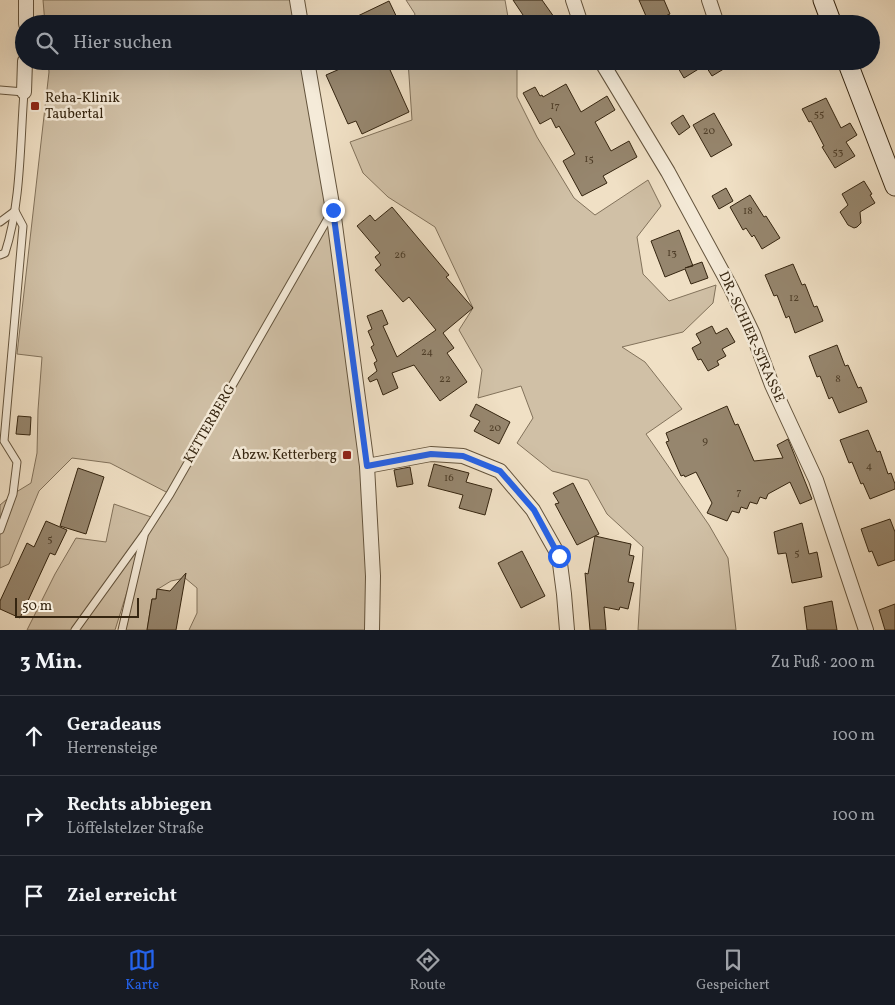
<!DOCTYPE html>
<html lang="de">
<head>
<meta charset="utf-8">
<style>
	:root { --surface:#171b24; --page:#242831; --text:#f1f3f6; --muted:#9ea1a6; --line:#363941; --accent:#2563eb }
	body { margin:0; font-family:Vollkorn,serif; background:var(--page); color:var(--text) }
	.scale { position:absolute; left:15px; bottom:12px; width:124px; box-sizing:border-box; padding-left:5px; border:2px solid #352510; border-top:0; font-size:14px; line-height:18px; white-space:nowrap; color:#352510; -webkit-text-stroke:4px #f5ebd9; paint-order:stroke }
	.stop { position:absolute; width:15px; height:15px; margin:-11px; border:4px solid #2563eb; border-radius:50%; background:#fff }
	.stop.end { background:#2563eb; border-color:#fff; box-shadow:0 1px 5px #0008 }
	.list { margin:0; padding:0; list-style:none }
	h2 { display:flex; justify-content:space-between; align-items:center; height:65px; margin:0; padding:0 20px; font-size:21px }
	h2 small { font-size:16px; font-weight:400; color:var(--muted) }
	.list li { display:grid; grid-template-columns:32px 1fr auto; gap:15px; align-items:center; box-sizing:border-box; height:80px; padding:0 20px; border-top:1px solid var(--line) }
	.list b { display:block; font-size:19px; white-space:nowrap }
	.list p { margin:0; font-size:16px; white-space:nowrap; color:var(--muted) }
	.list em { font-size:16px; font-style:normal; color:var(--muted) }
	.icon { flex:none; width:28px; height:28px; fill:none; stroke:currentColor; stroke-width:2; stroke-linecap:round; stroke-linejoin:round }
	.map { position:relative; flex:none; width:895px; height:630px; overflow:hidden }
	.search { position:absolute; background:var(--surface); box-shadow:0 5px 20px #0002; left:15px; right:15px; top:15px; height:55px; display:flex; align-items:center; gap:12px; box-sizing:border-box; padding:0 18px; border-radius:28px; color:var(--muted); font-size:19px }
	.sheet { height:305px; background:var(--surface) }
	nav { display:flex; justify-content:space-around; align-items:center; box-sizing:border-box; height:70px; border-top:1px solid var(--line); background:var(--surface); font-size:14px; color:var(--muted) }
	nav a { display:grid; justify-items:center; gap:2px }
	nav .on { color:var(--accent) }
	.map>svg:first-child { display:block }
	.green { fill:#d0c0a6; stroke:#82725b }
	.building { fill:#96866e; stroke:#352510 }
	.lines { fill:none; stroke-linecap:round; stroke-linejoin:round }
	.lane-casing { stroke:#64543d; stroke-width:9 }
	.street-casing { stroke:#64543d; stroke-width:16 }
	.secondary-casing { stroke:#352510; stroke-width:21 }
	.lane { stroke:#f5ebd9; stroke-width:7 }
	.street { stroke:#f5ebd9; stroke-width:14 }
	.secondary { stroke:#f5ebd9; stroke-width:19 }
	.route { stroke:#2563eb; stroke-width:6 }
	.poi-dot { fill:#8f2418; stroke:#f5ebd9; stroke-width:2 }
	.labels { text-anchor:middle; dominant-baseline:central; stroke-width:5; stroke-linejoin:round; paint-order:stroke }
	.number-label { font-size:11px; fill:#4d3d28 }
	.poi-label { font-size:14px; fill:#352510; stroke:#f5ebd9; text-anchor:start }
	.street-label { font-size:14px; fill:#352510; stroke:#f5ebd9 }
</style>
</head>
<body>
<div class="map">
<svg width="895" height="630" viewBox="0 0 895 630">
	<rect width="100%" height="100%" fill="#f0e0c5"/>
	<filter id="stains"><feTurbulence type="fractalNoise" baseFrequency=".004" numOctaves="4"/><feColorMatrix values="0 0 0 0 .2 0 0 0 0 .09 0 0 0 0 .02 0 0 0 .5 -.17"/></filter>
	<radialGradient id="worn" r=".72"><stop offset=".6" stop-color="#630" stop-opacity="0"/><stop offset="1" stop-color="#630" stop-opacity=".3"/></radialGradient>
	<!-- green -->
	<g class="green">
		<polygon points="43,0 297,0 301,24 45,24"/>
		<polygon points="406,0 505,0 508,17 515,24 411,24 415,14"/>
		<polygon points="48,61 307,61 367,466 372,630 189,630 197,613 197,588 185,578 171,581 158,589 156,599 152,599 147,630 122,630 142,544 115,630 27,630 55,574 76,538 106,542 114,504 154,518 170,494 110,463 72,458 39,491 9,564 0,568 0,505 13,494 31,483 37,453 38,410 42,357 17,354 49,72"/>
		<polygon points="408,61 535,61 517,68 517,97 537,137 574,198 595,215 648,180 661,206 637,237 643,274 669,301 716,285 713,303 683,332 622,347 645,362 682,409 646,434 709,525 728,558 736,630 638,630 643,547 607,514 588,480 552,471 517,443 533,418 521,386 478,398 482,370 459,330 473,308 435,227 388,197 363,173 350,142 412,120"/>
	</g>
	<!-- building -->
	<g class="building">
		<polygon points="513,0 542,0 559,24 529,24"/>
		<polygon points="639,0 664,0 670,14 649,23"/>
		<polygon points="389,1 400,24 341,24"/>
		<polygon points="338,61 386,61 409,112 362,134 356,121 348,124 326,75 342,68"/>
		<polygon points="674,61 737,61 712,76 705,65 684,78"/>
		<polygon points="566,84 581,112 607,96 615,110 595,122 611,151 629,141 637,157 603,176 607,183 582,196 563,161 575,154 559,126 556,128 551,118 540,124 523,93 535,87 540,96 542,95 543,97"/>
		<polygon points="826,98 841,128 850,123 857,135 846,142 855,156 835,168 822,147 824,146 811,121 809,122 802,109"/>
		<polygon points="714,113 732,145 711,157 693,125"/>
		<polygon points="683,115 690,127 679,135 671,123"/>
		<polygon points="864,181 872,194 870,195 875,203 860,212 861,223 857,227 854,228 848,225 840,212 848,205 842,194"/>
		<polygon points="726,188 733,201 719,209 712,196"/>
		<polygon points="750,195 764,217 766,216 780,238 762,249 754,235 752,237 746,228 743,230 730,207"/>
		<polygon points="392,207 449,275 446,277 473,308 443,333 454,348 447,353 467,382 440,401 414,365 392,373 398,388 383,395 377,379 370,382 368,378 377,371 374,363 377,361 371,347 374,345 368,331 372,329 367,316 382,310 388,324 383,326 397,357 436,330 409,297 403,302 375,270 381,265 375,257 380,253 357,226 370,215 375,221"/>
		<polygon points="679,230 693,266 685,268 702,262 708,278 691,284 685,269 665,277 651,241"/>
		<polygon points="793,264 802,285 805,284 814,307 817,306 823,321 795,333 789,316 786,318 777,295 774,296 765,275"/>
		<polygon points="712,326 716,334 727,328 735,342 722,349 726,356 717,361 719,365 708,371 701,359 698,360 692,348 701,343 696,334"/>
		<polygon points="837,345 845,366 848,365 858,388 861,387 867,402 839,413 832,397 829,399 820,376 817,377 809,356"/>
		<polygon points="476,404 510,422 499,444 474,431 480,421 470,416"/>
		<polygon points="727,406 735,425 738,424 754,461 783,458 777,445 788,439 812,499 800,504 790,482 768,494 766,499 760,497 757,504 750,502 747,509 741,507 739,513 732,511 727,521 707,513 712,503 696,472 685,477 684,475 681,476 666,442 669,441 666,433"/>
		<polygon points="18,416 31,417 30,435 16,434"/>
		<polygon points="868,430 877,452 880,451 888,474 891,473 895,484 895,489 870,499 863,483 861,484 852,462 849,463 840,440"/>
		<polygon points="434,464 469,473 466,482 492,489 485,515 459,508 463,495 428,486"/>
		<polygon points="410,467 413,484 397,487 394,470"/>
		<polygon points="78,468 104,477 86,534 60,526"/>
		<polygon points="573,483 599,534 577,545 555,504 559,503 553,493"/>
		<polygon points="890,519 895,532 895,560 878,566 872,551 869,552 861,529"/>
		<polygon points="46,521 67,530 55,555 50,553 20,618 0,609 0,601 27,543 34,547"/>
		<polygon points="802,523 809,554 817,552 822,577 792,583 786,553 778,554 774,532"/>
		<polygon points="595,536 631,544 629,555 634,556 628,582 634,583 628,609 620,607 619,610 604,607 606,630 590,630 585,573 588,574"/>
		<polygon points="522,551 545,596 521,608 498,563"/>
		<polygon points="186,573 176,630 147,630 152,599 156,599 157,589 170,591"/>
		<polygon points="832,601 837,630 807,630 804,607"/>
		<polygon points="895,604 895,630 885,630 879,610"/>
	</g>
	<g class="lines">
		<defs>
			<g id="lane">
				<path d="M0 90 24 92C20 144 21 204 5 253L0 255"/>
				<polyline points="0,222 15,211"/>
				<polyline points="0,530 13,494 17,462 4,441 23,226 15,211"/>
				<polyline points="75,630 145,533 170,494 331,213"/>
				<polyline points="122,630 144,536"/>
			</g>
			<g id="street">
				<polyline points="297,0 301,24"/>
				<polyline points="573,0 581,24"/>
				<polyline points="709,0 717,24"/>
				<polyline points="26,24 26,0"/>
				<polyline points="307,61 333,210 367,466 373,576 372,630"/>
				<polyline points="601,61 668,172 731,288 753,334 772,385 816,480 866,630"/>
				<polyline points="24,92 25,61"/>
				<polyline points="367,466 431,454 463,456 500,471 533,510 559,556 564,594 567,630"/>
			</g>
			<g id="secondary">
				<polyline points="823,0 832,24"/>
				<polyline points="847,61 895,186"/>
			</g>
		</defs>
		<!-- lane casing -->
		<use href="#lane" class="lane-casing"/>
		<!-- street casing -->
		<use href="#street" class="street-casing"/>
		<!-- secondary casing -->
		<use href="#secondary" class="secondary-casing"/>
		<!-- lane -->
		<use href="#lane" class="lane"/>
		<!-- street -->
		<use href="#street" class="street"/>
		<!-- secondary -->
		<use href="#secondary" class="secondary"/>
	</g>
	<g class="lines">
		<!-- route -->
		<polyline class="route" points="333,210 367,466 431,454 463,456 500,471 534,510 559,556"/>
	</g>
	<!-- markers -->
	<g class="poi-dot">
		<rect x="30" y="101" width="10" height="10" rx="2.5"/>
		<rect x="342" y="450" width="10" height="10" rx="2.5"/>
	</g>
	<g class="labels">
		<!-- number labels -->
		<g class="number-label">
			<text x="555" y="106">17</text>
			<text x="819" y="114">55</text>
			<text x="709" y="131">20</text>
			<text x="838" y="152">53</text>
			<text x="589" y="159">15</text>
			<text x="748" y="211">18</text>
			<text x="672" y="253">13</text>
			<text x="400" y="255">26</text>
			<text x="794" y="298">12</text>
			<text x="427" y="352">24</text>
			<text x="445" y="379">22</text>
			<text x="838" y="379">8</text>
			<text x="495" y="428">20</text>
			<text x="705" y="441">9</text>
			<text x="869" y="466">4</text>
			<text x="449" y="478">16</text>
			<text x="739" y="492">7</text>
			<text x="50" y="539">5</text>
			<text x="797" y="553">5</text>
		</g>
		<!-- poi labels -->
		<g class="poi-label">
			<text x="45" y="98">Reha-Klinik<tspan x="45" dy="16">Taubertal</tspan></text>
			<text x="337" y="455" text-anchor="end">Abzw. Ketterberg</text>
		</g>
		<!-- street labels -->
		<g class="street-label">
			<text transform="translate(751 337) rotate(66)">DR.-SCHIER-STRASSE</text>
			<text transform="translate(210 424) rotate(-60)">KETTERBERG</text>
		</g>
	</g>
	<rect width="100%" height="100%" filter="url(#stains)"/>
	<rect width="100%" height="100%" fill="url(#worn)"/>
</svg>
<div class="scale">50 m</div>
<div class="stop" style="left:559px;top:556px"></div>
<div class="stop end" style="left:333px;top:210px"></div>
<div class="search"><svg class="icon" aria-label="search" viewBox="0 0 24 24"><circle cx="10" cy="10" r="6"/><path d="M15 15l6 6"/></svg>Hier suchen</div>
</div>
<section class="sheet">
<h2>3 Min.<small>Zu Fuß · 200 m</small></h2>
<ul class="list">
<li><svg class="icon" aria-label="ahead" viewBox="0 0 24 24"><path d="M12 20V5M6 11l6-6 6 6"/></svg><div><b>Geradeaus</b><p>Herrensteige</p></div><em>100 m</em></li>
<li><svg class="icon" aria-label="right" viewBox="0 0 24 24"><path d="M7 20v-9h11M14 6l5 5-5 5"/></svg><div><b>Rechts abbiegen</b><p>Löffelstelzer Straße</p></div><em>100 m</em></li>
<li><svg class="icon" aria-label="arrive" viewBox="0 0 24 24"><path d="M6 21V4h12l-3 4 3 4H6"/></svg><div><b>Ziel erreicht</b></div></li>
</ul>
</section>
<nav>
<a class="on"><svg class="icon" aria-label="map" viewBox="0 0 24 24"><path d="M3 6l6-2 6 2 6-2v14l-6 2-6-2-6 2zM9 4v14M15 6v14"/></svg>Karte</a>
<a><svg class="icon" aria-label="directions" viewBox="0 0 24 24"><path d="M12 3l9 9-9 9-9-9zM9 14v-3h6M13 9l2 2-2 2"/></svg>Route</a>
<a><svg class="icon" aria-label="saved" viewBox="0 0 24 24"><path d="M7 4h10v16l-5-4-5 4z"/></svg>Gespeichert</a>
</nav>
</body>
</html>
